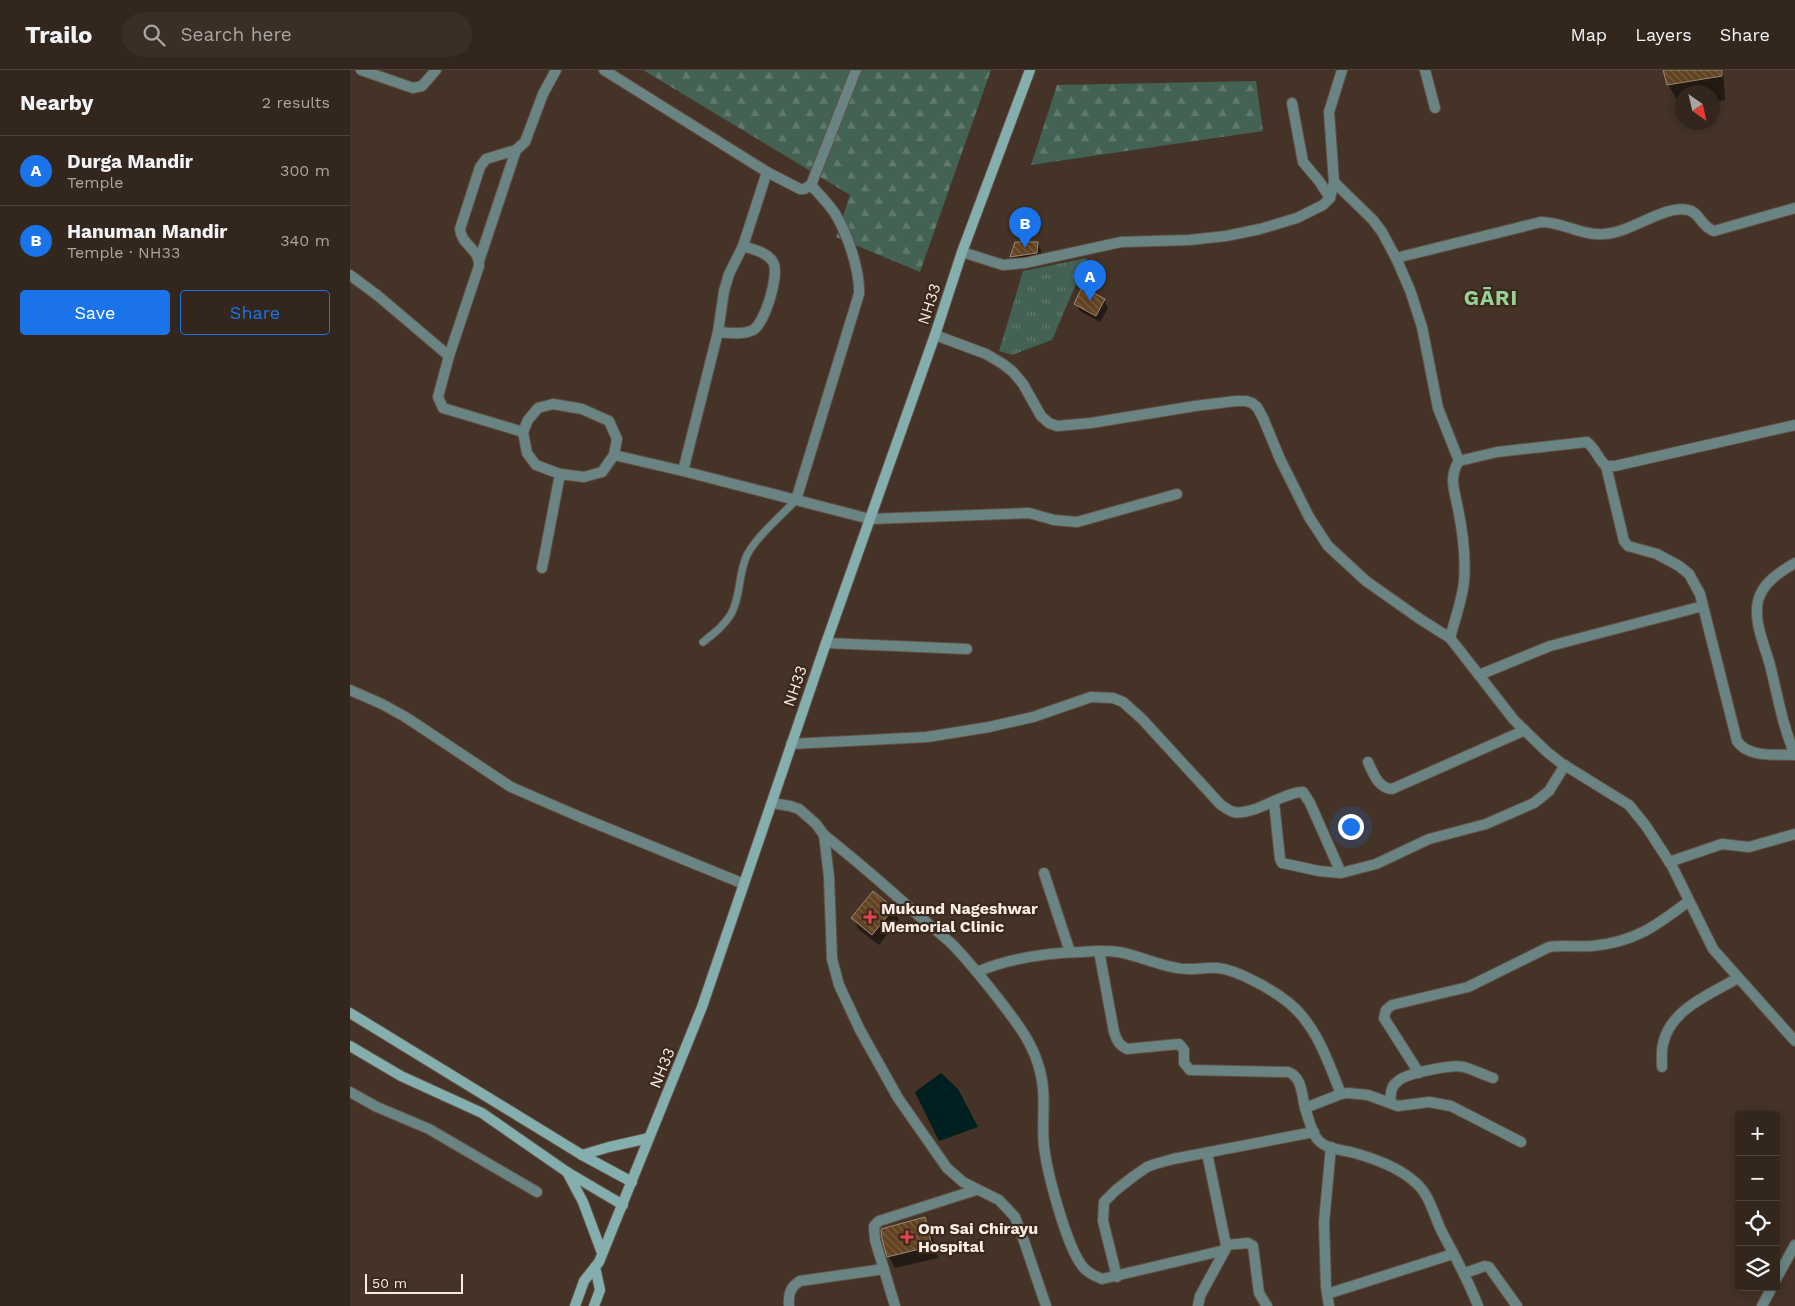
<!DOCTYPE html>
<html lang="en">
<head>
<meta charset="utf-8">
<style>
	:root { --surface:#33261c; --page:#3b2e25; --text:#f1f3f6; --muted:#a9a5a3; --line:#4e433b; --accent:#1a73e8 }
	body { margin:0; font-family:"Work Sans",sans-serif; background:var(--page); color:var(--text) }
	.controls { position:absolute; right:15px; bottom:15px; display:grid; overflow:hidden; border-radius:5px; box-shadow:0 2px 12px #0003 }
	.controls button { width:45px; height:45px; display:grid; place-items:center; padding:0; border:0; border-bottom:1px solid var(--line); background:var(--surface); color:var(--text); font:25px sans-serif }
	.compass { position:absolute; left:1325px; top:15px; width:45px; height:45px; border-radius:50%; background:var(--surface); box-shadow:0 2px 12px #0003; rotate:146deg }
	.scale { position:absolute; left:15px; bottom:12px; width:98px; box-sizing:border-box; padding-left:5px; border:2px solid #f7ece3; border-top:0; font-size:14px; line-height:18px; white-space:nowrap; color:#f7ece3; -webkit-text-stroke:4px #3a291c; paint-order:stroke }
	.you { position:absolute; left:1000px; top:756px; width:18px; height:18px; margin:-12px; border:4px solid #fff; border-radius:50%; background:#1a73e8; box-shadow:0 0 0 8px #1a73e833 }
	.badge { display:grid; place-items:center; width:32px; height:32px; border-radius:50%; background:var(--accent); color:#fff; font-size:16px; font-weight:700 }
	.pin { position:absolute; translate:-50% -41px; filter:drop-shadow(0 1px 2px #0008) }
	.pin::after { content:''; position:absolute; top:26px; width:18px; height:15px; background:inherit; clip-path:polygon(0 0,100% 0,50% 100%) }
	.list { margin:0; padding:0; list-style:none }
	h2 { display:flex; justify-content:space-between; align-items:center; height:65px; margin:0; padding:0 20px; font-size:21px }
	h2 small { font-size:16px; font-weight:400; color:var(--muted) }
	.list li { display:grid; grid-template-columns:32px 1fr auto; gap:15px; align-items:center; box-sizing:border-box; height:70px; padding:0 20px; border-top:1px solid var(--line) }
	.list b { display:block; font-size:19px; white-space:nowrap }
	.list p { margin:0; font-size:16px; white-space:nowrap; color:var(--muted) }
	.list em { font-size:16px; font-style:normal; color:var(--muted) }
	.actions { display:flex; gap:10px; padding:15px 20px }
	.actions a { flex:1; padding:11px 0; border:1px solid var(--accent); border-radius:5px; text-align:center; font-size:18px; color:var(--accent) }
	.actions .main { background:var(--accent); color:#fff }
	.icon { flex:none; width:28px; height:28px; fill:none; stroke:currentColor; stroke-width:2; stroke-linecap:round; stroke-linejoin:round }
	.map { position:relative; flex:none; width:1445px; height:1236px; overflow:hidden }
	header { display:flex; align-items:center; gap:30px; box-sizing:border-box; height:70px; padding:0 25px; background:var(--surface); border-bottom:1px solid var(--line) }
	header strong { font-size:24px }
	nav { display:flex; gap:28px; margin-inline-start:auto; font-size:18px }
	.search { width:350px; height:45px; background:var(--page); display:flex; align-items:center; gap:12px; box-sizing:border-box; padding:0 18px; border-radius:28px; color:var(--muted); font-size:19px }
	main { display:flex }
	aside { flex:1; background:var(--surface) }
	.map>svg:first-child { display:block }
	.grass { fill:url(#grass-tufts) }
	.forest { fill:url(#forest-firs) }
	.water { fill:#001f21 }
	.shadow { fill:#0007 }
	.building { fill:url(#building-back-hatch); stroke:#9c8a78 }
	.lines { fill:none; stroke-linecap:round; stroke-linejoin:round }
	.lane-casing { stroke:#615144; stroke-width:9 }
	.street-casing { stroke:#615144; stroke-width:12 }
	.secondary-casing { stroke:#615144; stroke-width:12 }
	.lane { stroke:#6a8484; stroke-width:7 }
	.street { stroke:#6a8484; stroke-width:10 }
	.secondary { stroke:#85afaf; stroke-width:10 }
	.health-dot { fill:#e0444e; stroke:#3a291c; stroke-width:2 }
	.labels { text-anchor:middle; dominant-baseline:central; stroke-width:4.5; stroke-linejoin:round; paint-order:stroke }
	.street-label { font-size:16px; fill:#f7ece3; stroke:#3a291c }
	.poi-label { font-size:16px; font-weight:bold; fill:#f7ece3; stroke:#3a291c; text-anchor:start }
	.district-label { font-size:21px; font-weight:bold; letter-spacing:1px; fill:#98d196; stroke:#3a291c }
</style>
</head>
<body>
<header>
<strong>Trailo</strong>
<div class="search"><svg class="icon" aria-label="search" viewBox="0 0 24 24"><circle cx="10" cy="10" r="6"/><path d="M15 15l6 6"/></svg>Search here</div>
<nav><a>Map</a><a>Layers</a><a>Share</a></nav>
</header>
<main>
<aside>
<h2>Nearby<small>2 results</small></h2>
<ul class="list">
<li><span class="badge">A</span><div><b>Durga Mandir</b><p>Temple</p></div><em>300 m</em></li>
<li><span class="badge">B</span><div><b>Hanuman Mandir</b><p>Temple · NH33</p></div><em>340 m</em></li>
</ul>
<div class="actions"><a class="main">Save</a><a>Share</a></div>
</aside>
<div class="map">
<svg width="1445" height="1236" viewBox="0 0 1445 1236">
	<defs>
		<pattern id="grass-tufts" width="24" height="20" patternUnits="userSpaceOnUse" patternTransform="scale(1.25)"><rect width="24" height="20" fill="#436253"/><path d="M3 7l-1-3M5 7V3M7 7l1-3M15 17l-1-3M17 17v-4M19 17l1-3" fill="none" stroke="#5f796c"/></pattern>
		<pattern id="forest-firs" width="22" height="20" patternUnits="userSpaceOnUse" patternTransform="scale(1.25)"><rect width="22" height="20" fill="#436253"/><path d="M5 1l3.5 6h-7zM16 11l3.5 6h-7z" fill="#5f796c"/></pattern>
		<pattern id="building-back-hatch" width="6" height="6" patternUnits="userSpaceOnUse" patternTransform="scale(1.25)"><rect width="6" height="6" fill="#624321"/><path d="M-1 5l2 2M0 0l6 6M5-1l2 2" fill="none" stroke="#795e41"/></pattern>
	</defs>
	<rect width="100%" height="100%" fill="#443326"/>
	<!-- grass -->
	<polygon class="grass" points="737,188 702,270 662,285 649,281 673,201"/>
	<!-- forest -->
	<g class="forest">
		<polygon points="293,0 641,0 570,202 486,167 500,125"/>
		<polygon points="906,11 913,61 681,95 707,15"/>
	</g>
	<!-- water -->
	<polygon class="water" points="591,1003 608,1019 628,1057 589,1071 565,1022"/>
	<!-- shadow -->
	<g class="shadow">
		<polygon points="1315,0 1373,0 1375,30 1362,32 1362,22 1332,22 1332,37 1331,37 1318,14"/>
		<polygon points="666,173 687,173 691,180 691,190 665,194 661,187"/>
		<polygon points="754,230 758,238 750,252 730,241 726,233"/>
		<polygon points="543,839 549,850 529,875 509,860 503,848"/>
		<polygon points="575,1149 581,1160 588,1188 545,1198 539,1187 533,1169"/>
	</g>
	<!-- building -->
	<g class="building">
		<polygon points="1313,0 1372,0 1372,6 1317,15"/>
		<polygon points="665,172 688,172 687,183 660,187"/>
		<polygon points="732,217 755,229 746,246 724,234"/>
		<polygon points="523,821 544,838 522,865 501,848"/>
		<polygon points="575,1147 582,1176 537,1187 532,1169 531,1159"/>
	</g>
	<g class="lines">
		<defs>
			<path id="lane" d="M353 572C363 564 374 556 381 544 391 527 388 504 397 485 407 466 431 446 446 430"/>
			<g id="street">
				<polyline points="11,0 63,18 72,16 86,0"/>
				<polyline points="254,0 417,102 393,176"/>
				<polyline points="1075,0 1085,38"/>
				<polyline points="942,33 953,92 969,111 980,128"/>
				<polyline points="417,102 450,119 454,119 461,115 506,0"/>
				<polyline points="984,112 1023,150 1032,162 1046,188 1060,220 1072,257 1088,338 1109,391"/>
				<polyline points="612,182 653,195 675,193 771,172 839,170 876,166 910,159 947,148 973,135 980,128 984,112 979,42 992,0"/>
				<path d="M1046 188 1191 152C1213 152 1231 166 1254 164 1281 163 1315 134 1338 140 1350 142 1350 156 1364 161L1445 138"/>
				<polyline points="129,191 166,80"/>
				<polyline points="0,205 27,225 99,286"/>
				<polyline points="585,265 636,284 653,294 663,302 673,314 691,346 699,353 707,356 741,353 845,336 886,331 896,331 902,333 907,337 913,348 930,389 959,447 978,476 1016,511 1070,549 1100,568 1164,650 1197,682 1211,693 1279,735 1296,756 1322,796 1363,879 1445,971"/>
				<polygon points="203,334 232,339 259,351 267,369 264,385 252,402 234,407 210,404 186,395 177,383 173,362 178,350 188,338"/>
				<path d="M173 362 93 338 88 327 99 286 129 196C130 179 111 175 110 159L130 97 136 89 166 80 175 72 193 24 206 0"/>
				<path d="M264 385 333 401 368 262 374 221 379 204 393 176C402 179 417 182 423 192 430 204 415 253 403 260 393 265 379 263 368 262"/>
				<path d="M1256 396 1274 471 1278 476 1307 484 1329 496 1339 504 1350 524 1387 671C1398 688 1426 684 1445 685"/>
				<polyline points="333,401 520,449 679,443 704,450 727,452 827,424"/>
				<path d="M446 430 509 224C510 200 497 162 484 142 477 132 468 123 461 115"/>
				<path d="M1445 493C1431 501 1412 513 1408 531 1403 553 1416 578 1421 599 1428 628 1433 657 1445 685"/>
				<polyline points="192,498 210,404"/>
				<path d="M1100 568C1105 549 1112 530 1114 512 1116 488 1113 463 1108 439 1105 421 1098 408 1109 391L1147 382 1237 372C1246 379 1248 389 1256 396H1265L1445 355"/>
				<polyline points="476,573 617,579"/>
				<polyline points="1129,605 1200,576 1353,536"/>
				<polyline points="0,620 32,634 57,648 161,717 230,747 394,814"/>
				<path d="M441 674 577 667 639 657 683 647 741 627 763 628 773 632 792 649 870 734C874 737 879 741 884 742 904 746 933 722 953 722L960 733 991 803"/>
				<path d="M1018 692C1023 703 1028 718 1042 719L1173 661"/>
				<polyline points="924,732 930,789 932,793 969,801 991,803 1026,794 1079,769 1136,754 1184,733 1199,721 1215,695"/>
				<polyline points="422,733 440,736 449,739 466,754 474,765 479,807 482,889 489,915 510,960 548,1028 597,1098 613,1112 649,1130 665,1147 674,1171 696,1236"/>
				<path d="M474 765C503 788 532 813 560 838 574 851 589 862 603 875 619 892 633 909 647 927 663 948 680 968 688 994 698 1024 691 1047 694 1076 697 1103 717 1178 733 1197 739 1204 745 1206 752 1209L875 1180 876 1175"/>
				<polyline points="1319,792 1372,774 1399,777 1445,764"/>
				<polyline points="694,803 720,882"/>
				<path d="M749 881 764 962C767 971 769 975 777 979L829 974 834 980V993L840 1000 938 1002C952 1006 952 1026 955 1038L991 1024 998 1023 1018 1025 1048 1036 1079 1032 1101 1036 1171 1072"/>
				<path d="M627 902C660 888 695 883 731 882 743 881 756 880 768 882 788 885 807 895 827 898 840 901 854 897 868 898 888 900 923 920 939 933 967 956 978 992 991 1024"/>
				<path d="M1312 997C1312 990 1311 981 1313 974 1320 939 1361 924 1388 908"/>
				<path d="M1069 1003 1034 948 1036 940 1042 935 1118 917 1199 877C1214 875 1228 877 1242 876 1285 872 1306 856 1339 831"/>
				<polyline points="0,1022 27,1037 79,1059 187,1122"/>
				<path d="M1040 1033C1041 1025 1040 1017 1047 1012 1055 1003 1103 994 1114 997 1124 1000 1134 1005 1143 1008"/>
				<path d="M955 1038C959 1049 961 1062 968 1070 978 1081 999 1080 1011 1085 1031 1091 1051 1099 1066 1113 1079 1124 1084 1145 1091 1160 1104 1185 1118 1209 1128 1236"/>
				<polyline points="857,1083 876,1175 898,1173 903,1176 909,1223 917,1236"/>
				<polyline points="1115,1203 1135,1196 1139,1197 1167,1236"/>
				<polyline points="767,1207 753,1151 754,1132 766,1120 784,1106 797,1097 805,1094 823,1089 964,1062"/>
				<polyline points="1426,1209 1445,1175"/>
				<polyline points="977,1224 1103,1184"/>
				<path d="M439 1236C438 1225 440 1217 450 1211L534 1199"/>
				<polyline points="545,1236 525,1170 524,1156 529,1151 626,1120"/>
				<polyline points="848,1236 850,1226 875,1180"/>
				<polyline points="979,1236 976,1217 974,1152 981,1077"/>
				<polyline points="1412,1236 1422,1217"/>
			</g>
			<g id="secondary">
				<polyline points="0,943 232,1085 282,1112"/>
				<polyline points="0,976 51,1006 132,1043 217,1102 273,1135"/>
				<polyline points="232,1085 259,1077 299,1068"/>
				<polyline points="217,1102 233,1132 252,1183"/>
				<polyline points="225,1236 234,1211 249,1192 352,937 476,573 585,265 612,182 680,0"/>
				<polyline points="244,1236 250,1220 245,1197"/>
			</g>
		</defs>
		<!-- lane casing -->
		<use href="#lane" class="lane-casing"/>
		<!-- street casing -->
		<use href="#street" class="street-casing"/>
		<!-- secondary casing -->
		<use href="#secondary" class="secondary-casing"/>
		<!-- lane -->
		<use href="#lane" class="lane"/>
		<!-- street -->
		<use href="#street" class="street"/>
		<!-- secondary -->
		<use href="#secondary" class="secondary"/>
	</g>
	<!-- markers -->
	<g class="health-dot">
		<path d="M517.5 839.5h5v5h5v5h-5v5h-5v-5h-5v-5h5z"/>
		<path d="M554.5 1159.5h5v5h5v5h-5v5h-5v-5h-5v-5h5z"/>
	</g>
	<g class="labels">
		<!-- street labels -->
		<g class="street-label">
			<text transform="translate(579 234) rotate(-72)">NH33</text>
			<text transform="translate(445 616) rotate(-71)">NH33</text>
			<text transform="translate(312 998) rotate(-68)">NH33</text>
		</g>
		<!-- poi labels -->
		<g class="poi-label">
			<text x="531" y="838">Mukund Nageshwar<tspan x="531" dy="18">Memorial Clinic</tspan></text>
			<text x="568" y="1158">Om Sai Chirayu<tspan x="568" dy="18">Hospital</tspan></text>
		</g>
		<!-- district labels -->
		<g class="district-label">
			<text x="1141" y="227">GĀRI</text>
		</g>
	</g>
</svg>
<div class="controls">
<button>+</button>
<button>−</button>
<button><svg class="icon" aria-label="locate" viewBox="0 0 24 24"><circle cx="12" cy="12" r="6"/><path d="M12 2v4M12 18v4M2 12h4M18 12h4"/></svg></button>
<button><svg class="icon" aria-label="layers" viewBox="0 0 24 24"><path d="M12 4l9 5-9 5-9-5zM3 14l9 5 9-5"/></svg></button>
</div>
<svg class="compass" viewBox="-18 -18 36 36"><path d="M0-13l5 13h-10z" fill="#e53935"/><path d="M0 13l5-13h-10z" fill="#a9a5a3"/></svg>
<div class="scale">50 m</div>
<div class="you"></div>
<div class="pin badge" style="left:740px;top:231px">A</div>
<div class="pin badge" style="left:675px;top:178px">B</div>
</div>
</main>
</body>
</html>
